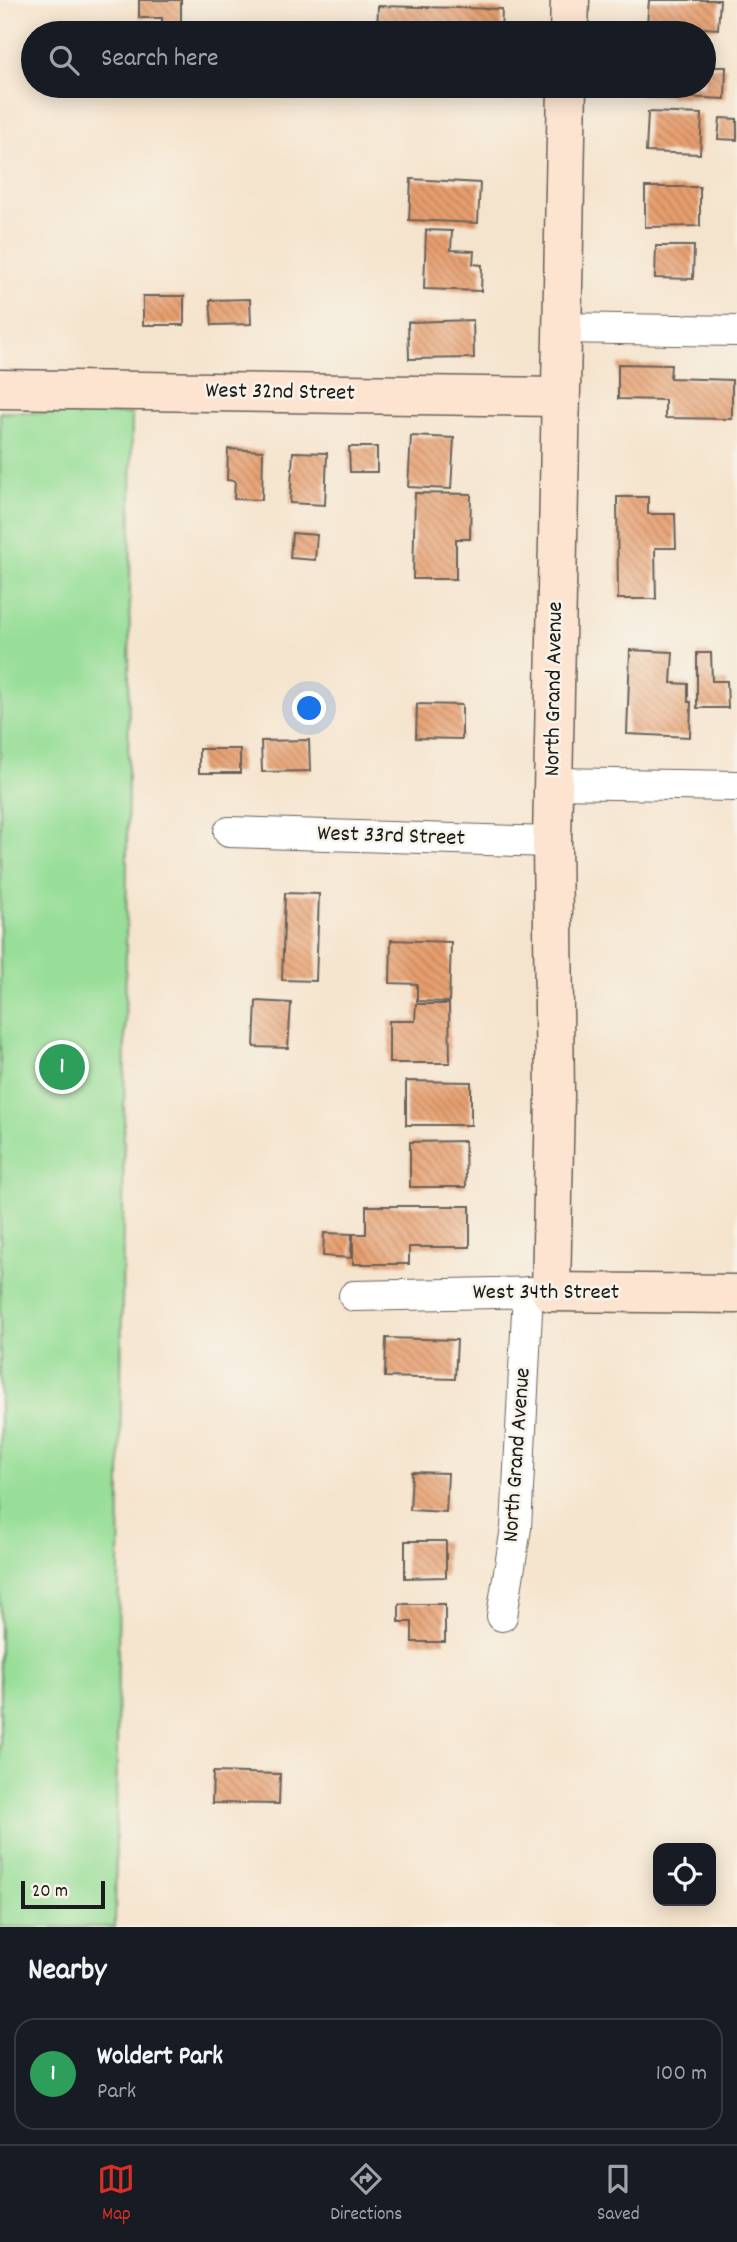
<!DOCTYPE html>
<html lang="en">
<head>
<meta charset="utf-8">
<style>
	:root { --surface:#171b24; --page:#242831; --text:#f1f3f6; --muted:#9ea1a6; --line:#363941; --accent:#d93025 }
	body { margin:0; font-family:Dekko,sans-serif; background:var(--page); color:var(--text) }
	.controls { position:absolute; right:21px; bottom:21px; display:grid; overflow:hidden; border-radius:14px; box-shadow:0 4px 18px #0003 }
	.controls button { width:63px; height:63px; display:grid; place-items:center; padding:0; border:0; border-bottom:2px solid var(--line); background:var(--surface); color:var(--text); font:35px sans-serif }
	.scale { position:absolute; left:21px; bottom:18px; width:84px; box-sizing:border-box; padding-left:7px; border:4px solid #1c1c1c; border-top:0; font-size:19px; line-height:24px; white-space:nowrap; color:#1c1c1c; -webkit-text-stroke:5px #f7f3e8; paint-order:stroke }
	.you { position:absolute; left:310px; top:709px; width:24px; height:24px; margin:-18px; border:5px solid #fff; border-radius:50%; background:#1a73e8; box-shadow:0 0 0 10px #1a73e833 }
	.badge { display:grid; place-items:center; width:46px; height:46px; border-radius:50%; background:var(--accent); color:#fff; font-size:23px; font-weight:700 }
	.pin { position:absolute; translate:-50% -50%; border:4px solid #fff; box-shadow:0 2px 7px #0006 }
	.list { margin:0; padding:0; list-style:none }
	h2 { display:flex; justify-content:space-between; align-items:center; height:91px; margin:0; padding:0 28px; font-size:30px }
	h2 small { font-size:23px; font-weight:400; color:var(--muted) }
	.list li { display:grid; grid-template-columns:46px 1fr auto; gap:21px; align-items:center; box-sizing:border-box; height:112px; margin:0 14px 14px; padding:0 14px; border:2px solid var(--line); border-radius:21px }
	.list b { display:block; font-size:26px; white-space:nowrap }
	.list p { margin:0; font-size:23px; white-space:nowrap; color:var(--muted) }
	.list em { font-size:23px; font-style:normal; color:var(--muted) }
	.icon { flex:none; width:38px; height:38px; fill:none; stroke:currentColor; stroke-width:2; stroke-linecap:round; stroke-linejoin:round }
	.map { position:relative; flex:none; width:737px; height:1927px; overflow:hidden }
	.search { position:absolute; background:var(--surface); box-shadow:0 4px 18px #0003; left:21px; right:21px; top:21px; height:77px; display:flex; align-items:center; gap:18px; box-sizing:border-box; padding:0 24px; border-radius:38px; color:var(--muted); font-size:26px }
	.sheet { height:217px; background:var(--surface) }
	nav { display:flex; justify-content:space-around; align-items:center; box-sizing:border-box; height:98px; border-top:2px solid var(--line); background:var(--surface); font-size:19px; color:var(--muted) }
	nav a { display:grid; justify-items:center; gap:4px }
	nav .on { color:var(--accent) }
	.map>svg:first-child { display:block }
	.green { fill:#98de98; stroke:#5a7d5a; stroke-width:2 }
	.building { fill:url(#building-back-hatch) }
	.lines { fill:none; stroke-linecap:round; stroke-linejoin:round }
	.street-casing { stroke:#68625a; stroke-width:32 }
	.secondary-casing { stroke:#68625a; stroke-width:41 }
	.street { stroke:#fff; stroke-width:30 }
	.secondary { stroke:#fde4d1; stroke-width:38 }
	.labels { text-anchor:middle; dominant-baseline:central; stroke-width:5; stroke-linejoin:round; paint-order:stroke }
	.street-label { font-size:23px; fill:#1c1c1c; stroke:#f7f3e8 }
</style>
</head>
<body>
<div class="map">
<svg width="737" height="1927" viewBox="0 0 737 1927">
	<defs>
		<pattern id="building-back-hatch" width="6" height="6" patternUnits="userSpaceOnUse" patternTransform="scale(1.75)"><rect width="6" height="6" fill="#e79e6e"/><path d="M-1 5l2 2M0 0l6 6M5-1l2 2" fill="none" stroke="#ba805a"/></pattern>
	</defs>
	<rect width="100%" height="100%" fill="#f7f3e8"/>
	<filter id="ink" filterUnits="userSpaceOnUse"><feTurbulence type="fractalNoise" baseFrequency=".0143" numOctaves="2"/><feDisplacementMap in="SourceGraphic" scale="14" xChannelSelector="R" yChannelSelector="G"/><feConvolveMatrix kernelMatrix="1 2 1 2 8 2 1 2 1" color-interpolation-filters="sRGB"/></filter>
	<filter id="wash" filterUnits="userSpaceOnUse"><feTurbulence type="fractalNoise" baseFrequency=".00686" numOctaves="4" result="noise"/><feDisplacementMap in="SourceGraphic" scale="28" xChannelSelector="R" yChannelSelector="G"/><feGaussianBlur stdDeviation="1.57" result="paint"/><feColorMatrix in="noise" values="0 0 0 0 0 0 0 0 0 0 0 0 0 0 0 0 0 1.4 0 .05"/><feComposite in="paint" operator="in"/></filter>
	<g filter="url(#wash)">
		<rect width="100%" height="100%" fill="#f5e4cd"/>
		<!-- green -->
		<polygon class="green" points="0,412 132,414 115,1927 0,1927"/>
		<g id="blocks">
			<!-- building -->
			<g class="building">
				<polygon points="139,0 181,0 181,25 162,25 162,18 139,18"/>
				<polygon points="649,0 720,0 718,29 647,24"/>
				<polygon points="378,6 502,9 501,33 377,33"/>
				<polygon points="704,67 726,67 725,99 638,95 638,86 704,86"/>
				<polygon points="648,112 702,114 700,154 646,152"/>
				<polygon points="720,118 737,119 737,140 718,139"/>
				<polygon points="411,179 480,183 478,223 409,220"/>
				<polygon points="645,187 700,187 700,226 645,227"/>
				<polygon points="426,230 452,231 451,250 474,251 473,264 482,265 481,291 424,289"/>
				<polygon points="656,246 694,246 693,279 655,278"/>
				<rect x="143" y="296" width="41" height="29"/>
				<polygon points="250,299 251,324 212,325 210,300"/>
				<polygon points="473,320 474,358 409,359 408,322"/>
				<polygon points="618,364 671,365 670,378 732,380 732,419 665,418 665,400 618,399"/>
				<polygon points="411,436 454,438 451,489 408,487"/>
				<polygon points="349,447 377,447 377,472 350,472"/>
				<polygon points="228,449 263,451 262,500 234,499 235,481 227,480"/>
				<polygon points="293,452 327,453 325,505 290,503"/>
				<polygon points="415,493 471,494 470,539 456,539 456,579 413,579"/>
				<polygon points="617,497 648,497 648,514 675,514 676,548 655,548 656,599 618,599"/>
				<polygon points="292,533 317,535 315,560 290,558"/>
				<polygon points="630,650 673,652 671,683 688,684 688,702 691,702 690,737 627,734"/>
				<polygon points="697,653 711,653 712,681 727,681 728,708 697,708"/>
				<polygon points="417,704 462,705 462,739 416,738"/>
				<polygon points="309,740 310,771 262,772 261,741"/>
				<rect x="199" y="749" width="41" height="24"/>
				<polygon points="285,893 319,894 316,981 282,980"/>
				<polygon points="391,940 451,942 449,1002 417,1001 417,984 390,983"/>
				<polygon points="256,1001 291,1003 288,1048 254,1047"/>
				<polygon points="416,1004 449,1004 450,1063 389,1063 389,1021 415,1021"/>
				<polygon points="406,1081 471,1082 471,1125 406,1125"/>
				<polygon points="465,1141 466,1187 410,1187 410,1142"/>
				<polygon points="366,1206 470,1206 470,1247 409,1247 409,1264 353,1264 353,1234 366,1234"/>
				<polygon points="324,1233 352,1234 351,1258 323,1256"/>
				<polygon points="386,1338 457,1340 455,1379 385,1377"/>
				<polygon points="412,1472 448,1473 446,1512 410,1510"/>
				<polygon points="405,1541 446,1541 446,1577 405,1578"/>
				<polygon points="399,1604 445,1604 445,1642 412,1642 412,1622 399,1622"/>
				<polygon points="213,1772 280,1774 279,1804 212,1803"/>
			</g>
		</g>
	</g>
	<g filter="url(#ink)">
		<use href="#blocks" fill-opacity="0" stroke="#68625a" stroke-width="2"/>
		<g class="lines">
			<defs>
				<g id="street">
					<polyline points="561,328 737,331"/>
					<polyline points="553,783 737,786"/>
					<polyline points="229,832 552,842"/>
					<polyline points="354,1296 547,1292"/>
					<polyline points="502,1616 516,1528 528,1292"/>
				</g>
				<g id="secondary">
					<polyline points="569,33 570,0"/>
					<polyline points="567,86 552,842 555,1096 551,1292 737,1294"/>
					<polyline points="0,389 560,397"/>
				</g>
			</defs>
			<!-- street casing -->
			<use href="#street" class="street-casing"/>
			<!-- secondary casing -->
			<use href="#secondary" class="secondary-casing"/>
			<!-- street -->
			<use href="#street" class="street"/>
			<!-- secondary -->
			<use href="#secondary" class="secondary"/>
		</g>
	</g>
	<g class="labels">
		<!-- street labels -->
		<g class="street-label">
			<text transform="translate(280 393) rotate(1)">West 32nd Street</text>
			<text transform="translate(555 689) rotate(-89)">North Grand Avenue</text>
			<text transform="translate(391 837) rotate(2)">West 33rd Street</text>
			<text x="546" y="1293">West 34th Street</text>
			<text transform="translate(518 1455) rotate(-86)">North Grand Avenue</text>
		</g>
	</g>
</svg>
<div class="controls">
<button><svg class="icon" aria-label="locate" viewBox="0 0 24 24"><circle cx="12" cy="12" r="6"/><path d="M12 2v4M12 18v4M2 12h4M18 12h4"/></svg></button>
</div>
<div class="scale">20 m</div>
<div class="you"></div>
<div class="pin badge" style="left:62px;top:1067px;background:#2e9e5b">1</div>
<div class="search"><svg class="icon" aria-label="search" viewBox="0 0 24 24"><circle cx="10" cy="10" r="6"/><path d="M15 15l6 6"/></svg>Search here</div>
</div>
<section class="sheet">
<h2>Nearby<small></small></h2>
<ul class="list">
<li><span class="badge" style="background:#2e9e5b">1</span><div><b>Woldert Park</b><p>Park</p></div><em>100 m</em></li>
</ul>
</section>
<nav>
<a class="on"><svg class="icon" aria-label="map" viewBox="0 0 24 24"><path d="M3 6l6-2 6 2 6-2v14l-6 2-6-2-6 2zM9 4v14M15 6v14"/></svg>Map</a>
<a><svg class="icon" aria-label="directions" viewBox="0 0 24 24"><path d="M12 3l9 9-9 9-9-9zM9 14v-3h6M13 9l2 2-2 2"/></svg>Directions</a>
<a><svg class="icon" aria-label="saved" viewBox="0 0 24 24"><path d="M7 4h10v16l-5-4-5 4z"/></svg>Saved</a>
</nav>
</body>
</html>
